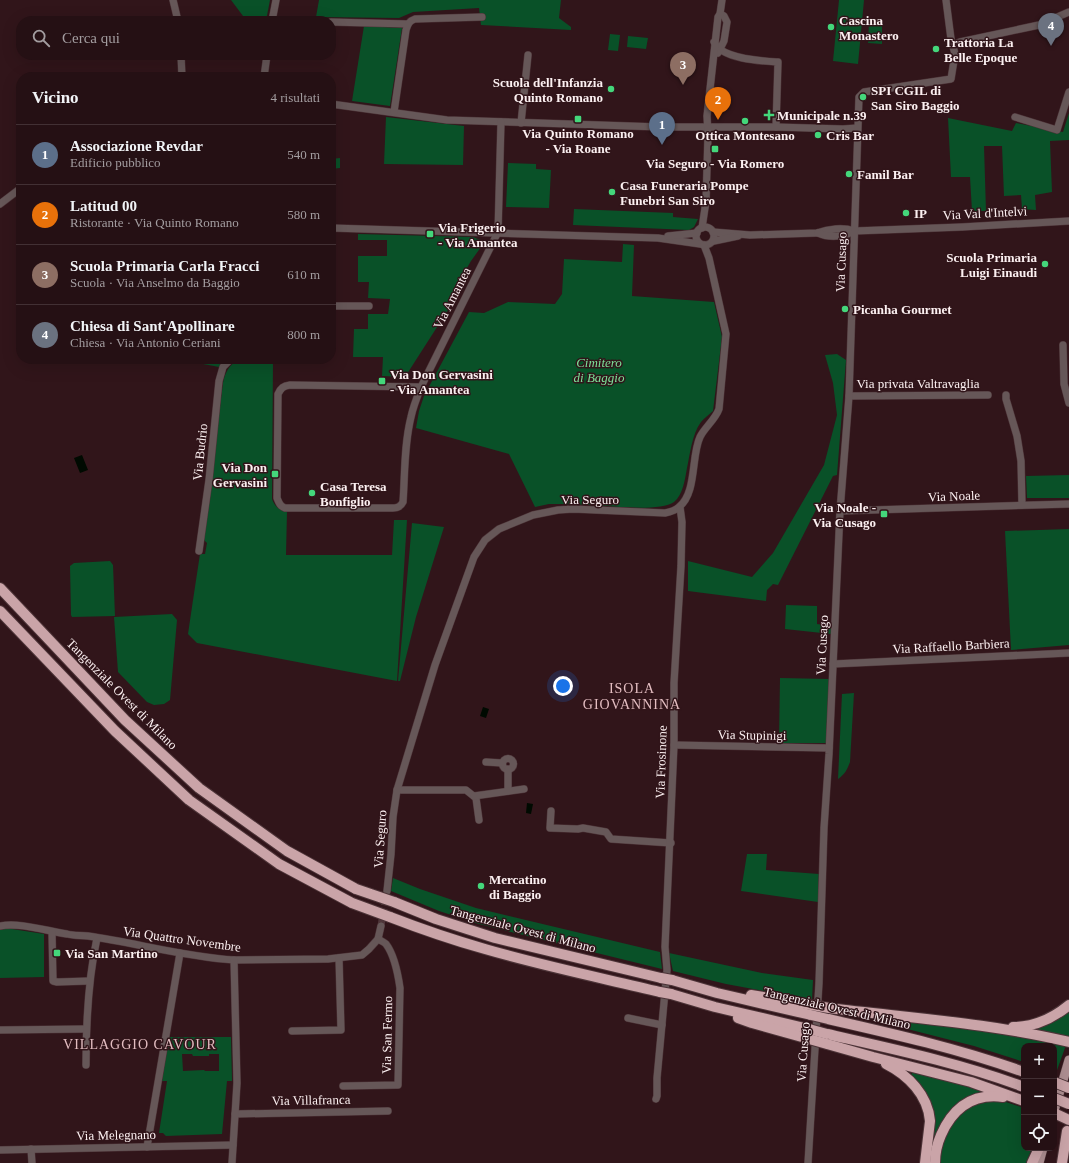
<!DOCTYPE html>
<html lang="it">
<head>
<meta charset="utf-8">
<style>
	:root { --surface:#251014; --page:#2d191d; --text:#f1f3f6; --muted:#a39da0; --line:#423034; --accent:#0b8043 }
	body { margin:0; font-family:"Times New Roman",serif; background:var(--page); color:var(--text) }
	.controls { position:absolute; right:12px; bottom:12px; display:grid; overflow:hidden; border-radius:8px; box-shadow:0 4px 16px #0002 }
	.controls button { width:36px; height:36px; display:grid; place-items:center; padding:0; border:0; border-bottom:1px solid var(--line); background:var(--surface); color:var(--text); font:20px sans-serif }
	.you { position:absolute; left:563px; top:686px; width:14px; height:14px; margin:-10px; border:3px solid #fff; border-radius:50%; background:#1a73e8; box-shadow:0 0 0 6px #1a73e833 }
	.badge { display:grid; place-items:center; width:26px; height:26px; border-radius:50%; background:var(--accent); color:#fff; font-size:13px; font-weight:700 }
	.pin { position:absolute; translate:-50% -33px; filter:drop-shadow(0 1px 2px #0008) }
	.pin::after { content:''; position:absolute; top:21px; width:14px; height:12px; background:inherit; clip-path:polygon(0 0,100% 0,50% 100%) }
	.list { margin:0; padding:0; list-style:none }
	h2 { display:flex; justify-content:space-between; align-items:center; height:52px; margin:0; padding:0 16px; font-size:17px }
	h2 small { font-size:13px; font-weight:400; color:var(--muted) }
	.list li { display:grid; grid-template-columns:26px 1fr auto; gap:12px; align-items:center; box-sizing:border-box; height:60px; padding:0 16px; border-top:1px solid var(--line) }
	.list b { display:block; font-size:15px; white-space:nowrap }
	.list p { margin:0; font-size:13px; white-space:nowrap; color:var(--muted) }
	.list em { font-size:13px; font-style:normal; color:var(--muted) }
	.icon { flex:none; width:22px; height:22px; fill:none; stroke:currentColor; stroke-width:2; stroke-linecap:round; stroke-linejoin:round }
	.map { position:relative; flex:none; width:1069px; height:1163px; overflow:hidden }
	.search { position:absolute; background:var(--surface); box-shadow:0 4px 16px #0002; left:16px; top:16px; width:320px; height:44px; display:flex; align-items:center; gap:10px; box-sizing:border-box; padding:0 14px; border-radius:16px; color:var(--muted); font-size:15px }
	.panel { position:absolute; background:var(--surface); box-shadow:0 4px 16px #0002; left:16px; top:72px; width:320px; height:292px; border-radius:16px }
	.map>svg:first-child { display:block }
	.green { fill:#095128; fill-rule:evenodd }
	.water { fill:#000a01 }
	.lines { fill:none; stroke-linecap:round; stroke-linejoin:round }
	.minor-tunnel { stroke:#4f363a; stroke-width:7; stroke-dasharray:7 3.5; stroke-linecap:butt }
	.minor-casing { stroke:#4d3438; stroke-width:8 }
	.major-casing { stroke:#4d3438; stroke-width:10 }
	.highway-casing { stroke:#4d3438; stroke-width:12 }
	.minor { stroke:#665758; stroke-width:7 }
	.major { stroke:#ad8e91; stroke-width:9 }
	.highway { stroke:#caa4a8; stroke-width:10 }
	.highway-bridge-casing { stroke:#4d3438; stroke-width:12; stroke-linecap:butt }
	.highway-bridge { stroke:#caa4a8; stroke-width:10 }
	.poi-dot { fill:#44d77b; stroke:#31151a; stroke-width:1.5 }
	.labels { text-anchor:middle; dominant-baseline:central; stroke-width:3; stroke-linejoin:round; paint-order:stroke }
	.poi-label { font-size:13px; font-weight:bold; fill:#fcf0f1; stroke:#31151a; text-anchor:start }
	.street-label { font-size:13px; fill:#fcf0f1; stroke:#31151a }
	.park-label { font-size:13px; font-style:italic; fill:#7ce199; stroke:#31151a }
	.neighbourhood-label { font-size:14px; letter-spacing:1px; fill:#e3bdc1; stroke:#31151a }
</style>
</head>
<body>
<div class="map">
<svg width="1069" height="1163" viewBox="0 0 1069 1163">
	<rect width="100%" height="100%" fill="#31151a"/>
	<!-- green -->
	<g class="green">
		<polygon points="231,0 270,0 266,21 243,16"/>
		<polygon points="319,0 561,0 559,18 571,27 571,30 481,25 479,8 413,12 399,18 316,17"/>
		<polygon points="839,0 864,0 858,64 833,61"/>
		<polygon points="869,22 882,22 882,44 868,43"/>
		<polygon points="364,26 402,28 390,106 352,101"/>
		<polygon points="610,34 620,35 618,51 608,50"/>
		<polygon points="628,36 648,38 646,49 627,47"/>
		<polygon points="1069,113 1069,140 1050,141 1052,192 1035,195 1036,210 1022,209 1021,195 1004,196 1002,146 984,146 986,211 972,211 970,177 951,177 948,118 1012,131 1016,123 1063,132"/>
		<polygon points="386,117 464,126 463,165 384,164"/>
		<polygon points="340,158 340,168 331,169 331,159"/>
		<polygon points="508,163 536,164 536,169 551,170 549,208 506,207"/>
		<polygon points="574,209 673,213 673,217 698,219 694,227 689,230 573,225"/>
		<polygon points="358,234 473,237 483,241 481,247 471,261 461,278 453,293 448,310 405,377 382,376 383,357 353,357 354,329 368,329 368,314 388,314 390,299 368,298 369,282 358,282 358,256 387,256 387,240 358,240"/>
		<path d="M623 244 634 245 632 296 714 302 722 337 713 411C709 415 704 418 701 422 692 434 690 454 687 468 685 479 683 495 674 502 660 512 610 506 592 505 578 504 563 504 549 504L535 507 509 454 416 428 419 411 424 396 469 312 484 313 508 302 555 304 562 294 564 259 622 262Z"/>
		<polygon points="837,354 846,360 837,475 833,476 778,585 773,584 767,590 766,601 688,591 688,561 752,577 773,553 824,465 837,415 833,383 825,355"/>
		<polygon points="203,359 223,359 219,367 203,364"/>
		<path d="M238 359H273L272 499C275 507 279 510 287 511L286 555H392L394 520H407L397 681 197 643 188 634 193 600 200 554H205L207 543 203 539 223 383C225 372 229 366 238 359Z"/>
		<polygon points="1069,475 1069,498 1027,498 1026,476"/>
		<polygon points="412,523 444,527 416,617 400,681 398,681"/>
		<polygon points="1069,529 1069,645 1011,650 1005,531"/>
		<polygon points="110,561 113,565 115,616 72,617 71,615 70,566 74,563"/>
		<polygon points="786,605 817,606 817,624 831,626 831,634 785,629"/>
		<polygon points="172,614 177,620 170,700 164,704 154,705 147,702 118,672 114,617"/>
		<polygon points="780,678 829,679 826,743 779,743"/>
		<path d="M854 693 850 762C847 770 845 774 838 779L842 694Z"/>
		<polygon points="747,854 767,854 766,870 819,874 818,902 741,891"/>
		<polygon points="393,878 420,889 476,908 660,952 662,969 479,924 439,911 391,891"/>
		<polygon points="4,929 12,929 44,934 44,977 0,978 0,930"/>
		<polygon points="669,953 762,973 813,980 812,1000 726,984 673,971"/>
		<polygon points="1069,1010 1069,1037 1032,1030"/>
		<polygon points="877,1017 999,1033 1066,1045 1056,1073 1054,1072 1054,1046 1024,1046 1024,1062 974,1046 876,1021"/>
		<path d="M169 1037H231L232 1081H227L222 1134 166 1136 163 1133H159L167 1081H162ZM182 1054H192L193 1056H209V1054H219V1071H205L204 1070 183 1071Z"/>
		<path d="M913 1071 987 1092C980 1094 973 1096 966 1099 945 1108 940 1134 932 1154V1134L911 1075Z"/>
		<polygon points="997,1100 1006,1102 1024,1108 1024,1148 1032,1148 1026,1163 937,1163 940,1145 955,1116 978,1102"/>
	</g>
	<!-- water -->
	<g class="water">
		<polygon points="82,455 88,470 80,473 74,458"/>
		<polygon points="483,707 489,709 486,718 480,716"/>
		<polygon points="527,803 533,804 531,814 526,813"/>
	</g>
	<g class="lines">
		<!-- minor-tunnel -->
		<polyline class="minor-tunnel" points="381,926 386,895"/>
		<defs>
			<g id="minor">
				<polyline points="173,0 178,21"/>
				<polyline points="313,20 322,21"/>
				<polyline points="272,21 276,0"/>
				<polyline points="331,22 408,24"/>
				<path d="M714 42C721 59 762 61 778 62L776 127"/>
				<polyline points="953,45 960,42 1039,25 1069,12"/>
				<polyline points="718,53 724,41 727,22 724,16 720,14"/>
				<polyline points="181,55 182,77"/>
				<polyline points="264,77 267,55"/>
				<polyline points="331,104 447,120 660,127 776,127 843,129 857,128"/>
				<path d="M394 112 406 30C408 24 409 21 415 19L482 17"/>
				<polyline points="1015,117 1057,130 1069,92"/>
				<polyline points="521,123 528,55"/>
				<polyline points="0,204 21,188"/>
				<circle cx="705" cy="236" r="9"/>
				<polyline points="331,228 658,238 700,244"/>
				<polyline points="702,228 706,201 708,135 707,116 718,17 720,14 722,0"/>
				<path d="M713 232 750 235 817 233C828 229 843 227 854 231L962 227 1069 221"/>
				<path d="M818 233C829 238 844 237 854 231"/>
				<polyline points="668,236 697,233"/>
				<polyline points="714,241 738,236"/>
				<polyline points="331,306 369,306"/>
				<polyline points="1063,345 1064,384 1069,403"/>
				<path d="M421 387 290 385C283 386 281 388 278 394L277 498C279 503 280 506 285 508H390C396 508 400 508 403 502 405 474 404 445 411 417 413 407 417 397 421 387L498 232 501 122"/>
				<polyline points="1006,395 1006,399 1017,436 1021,461 1022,505"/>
				<polyline points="849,396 988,395"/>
				<polyline points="840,511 1069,504"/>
				<polyline points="199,551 209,480 219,381 223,367 231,359"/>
				<polyline points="833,664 1069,653"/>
				<polyline points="674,745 829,748"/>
				<circle cx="508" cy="764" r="5.5"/>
				<polyline points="486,762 502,763"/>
				<polyline points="508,769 508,791"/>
				<polyline points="397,790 466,790 476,798 479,820"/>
				<polyline points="474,796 524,789"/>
				<polyline points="551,811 550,828 578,829 583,828 606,832 611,839 671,843"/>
				<path d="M387 891 391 854 393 817 397 790 435 665 474 557 485 540 499 529 533 515 558 510 573 509 665 513C670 512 675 511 679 507 697 493 691 456 700 437 705 427 715 420 719 409L726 334 709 258 704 245"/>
				<path d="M0 926C19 922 47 931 67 934 74 936 81 935 88 936 137 943 185 957 234 960L328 959 362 955 369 949 378 939 381 926"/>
				<polyline points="52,932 53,981 57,982 89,981"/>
				<polyline points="628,1018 662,1025"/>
				<polyline points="0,1030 86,1029"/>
				<polyline points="292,1031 341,1030 339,958"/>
				<path d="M86 1065C86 1022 88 980 97 938"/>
				<path d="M343 1086 398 1085 400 988C398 974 395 956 386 944 384 942 381 941 378 939"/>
				<polyline points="656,1099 657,1096 657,1078 667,970 665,947 674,745 674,683 681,566 682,522 680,507"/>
				<polyline points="235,1114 388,1111"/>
				<polyline points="147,1147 180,953"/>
				<polyline points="31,1149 32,1163"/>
				<polyline points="0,1150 233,1145"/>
				<polyline points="232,1163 237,1083 234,960"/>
				<polyline points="808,1163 819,983 824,828 829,754 840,511 849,396 859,97 864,92 951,79 955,54 951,39 946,0"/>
			</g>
			<g id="major">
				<polyline points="1054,1111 1069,1060"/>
				<polyline points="1039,1163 1043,1148"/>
			</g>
			<g id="highway">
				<polyline points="0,588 125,720 199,788 287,851 356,889"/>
				<polyline points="0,611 115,731 189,800 279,864 352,903"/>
				<polyline points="394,902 436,919 495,938 661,978"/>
				<path d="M390 917C421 929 453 940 485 949 543 966 602 978 660 992"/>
				<polyline points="672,980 717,993 811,1015"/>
				<polyline points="671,994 715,1007 809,1029"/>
				<polyline points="751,995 812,1005"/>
				<path d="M829 1008C909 1018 990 1023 1069 1042"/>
				<polyline points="738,1018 752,1023 809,1039"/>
				<path d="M828 1019C894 1034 960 1049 1024 1072"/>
				<path d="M1013 1027C1034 1027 1052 1019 1069 1005"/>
				<path d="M827 1034C893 1049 960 1063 1024 1087"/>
				<polyline points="827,1044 873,1057 971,1082 1024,1101"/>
				<path d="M886 1064C908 1075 928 1095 930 1121L925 1163"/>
				<polyline points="1054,1113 1069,1120"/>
				<path d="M935 1163C935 1153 937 1144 941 1135 953 1108 973 1093 1003 1097"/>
				<polyline points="1032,1163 1039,1148"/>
				<polyline points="1062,1163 1067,1131"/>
			</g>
		</defs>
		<!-- minor casing -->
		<use href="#minor" class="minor-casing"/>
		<!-- major casing -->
		<use href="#major" class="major-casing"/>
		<!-- highway casing -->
		<use href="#highway" class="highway-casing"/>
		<!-- minor -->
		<use href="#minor" class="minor"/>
		<!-- major -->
		<use href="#major" class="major"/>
		<!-- highway -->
		<use href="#highway" class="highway"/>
		<defs>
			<g id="highway-bridge">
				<polyline points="356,889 394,902"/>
				<polyline points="352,903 390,917"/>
				<polyline points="661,978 672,980"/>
				<polyline points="660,992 671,994"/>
				<polyline points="812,1005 829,1008"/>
				<polyline points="811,1015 828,1019"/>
				<polyline points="809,1029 827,1034"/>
				<polyline points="809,1039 827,1044"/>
				<polyline points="1054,1082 1069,1088"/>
				<polyline points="1054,1098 1069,1104"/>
			</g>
		</defs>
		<!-- highway-bridge casing -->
		<use href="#highway-bridge" class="highway-bridge-casing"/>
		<!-- highway-bridge -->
		<use href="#highway-bridge" class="highway-bridge"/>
	</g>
	<!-- markers -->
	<g class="poi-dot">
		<circle cx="831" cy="27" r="4"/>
		<circle cx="936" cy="49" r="4"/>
		<circle cx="611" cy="89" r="4"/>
		<circle cx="863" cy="97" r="4"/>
		<path d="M767 109h4v4h4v4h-4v4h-4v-4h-4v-4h4z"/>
		<rect x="574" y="115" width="8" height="8" rx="2"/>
		<circle cx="745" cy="121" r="4"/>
		<circle cx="818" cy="135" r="4"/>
		<rect x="711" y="145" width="8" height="8" rx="2"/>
		<circle cx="849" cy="174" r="4"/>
		<circle cx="612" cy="192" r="4"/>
		<circle cx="906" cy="213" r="4"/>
		<rect x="426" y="230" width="8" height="8" rx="2"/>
		<circle cx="1045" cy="264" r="4"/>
		<circle cx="845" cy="309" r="4"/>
		<rect x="378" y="377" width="8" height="8" rx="2"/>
		<rect x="271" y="470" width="8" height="8" rx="2"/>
		<circle cx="312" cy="493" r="4"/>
		<rect x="880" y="510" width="8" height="8" rx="2"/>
		<circle cx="481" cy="886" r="4"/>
		<rect x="53" y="949" width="8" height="8" rx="2"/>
	</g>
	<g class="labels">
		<!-- poi labels -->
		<g class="poi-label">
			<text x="839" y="20">Cascina<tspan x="839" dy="15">Monastero</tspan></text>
			<text x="944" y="42">Trattoria La<tspan x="944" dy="15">Belle Epoque</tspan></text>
			<text x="603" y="82" text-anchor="end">Scuola dell'Infanzia<tspan x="603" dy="15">Quinto Romano</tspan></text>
			<text x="871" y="90">SPI CGIL di<tspan x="871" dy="15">San Siro Baggio</tspan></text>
			<text x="777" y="115">Municipale n.39</text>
			<text x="578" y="133" text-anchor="middle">Via Quinto Romano<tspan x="578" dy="15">- Via Roane</tspan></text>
			<text x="745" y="135" text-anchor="middle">Ottica Montesano</text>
			<text x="826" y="135">Cris Bar</text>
			<text x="715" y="163" text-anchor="middle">Via Seguro - Via Romero</text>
			<text x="857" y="174">Famil Bar</text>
			<text x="620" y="185">Casa Funeraria Pompe<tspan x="620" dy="15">Funebri San Siro</tspan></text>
			<text x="914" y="213">IP</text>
			<text x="438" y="227">Via Frigerio<tspan x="438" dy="15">- Via Amantea</tspan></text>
			<text x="1037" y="257" text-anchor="end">Scuola Primaria<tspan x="1037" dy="15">Luigi Einaudi</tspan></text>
			<text x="853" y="309">Picanha Gourmet</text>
			<text x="390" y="374">Via Don Gervasini<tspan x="390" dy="15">- Via Amantea</tspan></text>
			<text x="267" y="467" text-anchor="end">Via Don<tspan x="267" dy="15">Gervasini</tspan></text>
			<text x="320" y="486">Casa Teresa<tspan x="320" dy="15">Bonfiglio</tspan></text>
			<text x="876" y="507" text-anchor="end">Via Noale -<tspan x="876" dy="15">Via Cusago</tspan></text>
			<text x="489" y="879">Mercatino<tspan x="489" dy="15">di Baggio</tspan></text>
			<text x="65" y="953">Via San Martino</text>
		</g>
		<!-- street labels -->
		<g class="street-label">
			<text transform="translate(985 213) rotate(-3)">Via Val d'Intelvi</text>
			<text transform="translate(841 262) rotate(-88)">Via Cusago</text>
			<text transform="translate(452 298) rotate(-63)">Via Amantea</text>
			<text x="918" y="383">Via privata Valtravaglia</text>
			<text transform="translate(200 452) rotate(-84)">Via Budrio</text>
			<text transform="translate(954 496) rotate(-2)">Via Noale</text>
			<text x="590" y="499">Via Seguro</text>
			<text transform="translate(822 645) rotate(-87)">Via Cusago</text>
			<text transform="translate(951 646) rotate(-3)">Via Raffaello Barbiera</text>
			<text transform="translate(122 694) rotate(45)">Tangenziale Ovest di Milano</text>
			<text transform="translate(752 735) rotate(1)">Via Stupinigi</text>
			<text transform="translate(661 762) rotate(-88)">Via Frosinone</text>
			<text transform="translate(380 839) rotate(-86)">Via Seguro</text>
			<text transform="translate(523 929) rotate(15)">Tangenziale Ovest di Milano</text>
			<text transform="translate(182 939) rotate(8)">Via Quattro Novembre</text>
			<text transform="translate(837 1008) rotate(13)">Tangenziale Ovest di Milano</text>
			<text transform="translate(387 1035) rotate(-89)">Via San Fermo</text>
			<text transform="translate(803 1052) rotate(-86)">Via Cusago</text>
			<text transform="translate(311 1100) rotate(-1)">Via Villafranca</text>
			<text transform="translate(116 1135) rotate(-1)">Via Melegnano</text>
		</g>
		<!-- park labels -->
		<g class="park-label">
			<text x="599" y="362">Cimitero<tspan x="599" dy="15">di Baggio</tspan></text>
		</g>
		<!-- neighbourhood labels -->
		<g class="neighbourhood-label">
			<text x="632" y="688">ISOLA<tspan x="632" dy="16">GIOVANNINA</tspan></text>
			<text x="140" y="1044">VILLAGGIO CAVOUR</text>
		</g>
	</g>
</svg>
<div class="controls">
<button>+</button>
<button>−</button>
<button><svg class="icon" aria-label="locate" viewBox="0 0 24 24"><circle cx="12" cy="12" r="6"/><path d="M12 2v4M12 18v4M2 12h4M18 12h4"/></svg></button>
</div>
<div class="you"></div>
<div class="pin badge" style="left:662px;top:145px;background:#5c6f8a">1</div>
<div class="pin badge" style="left:718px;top:120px;background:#e8710a">2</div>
<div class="pin badge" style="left:683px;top:85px;background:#8d6e63">3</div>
<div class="pin badge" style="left:1051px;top:46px;background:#6b7280">4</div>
<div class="search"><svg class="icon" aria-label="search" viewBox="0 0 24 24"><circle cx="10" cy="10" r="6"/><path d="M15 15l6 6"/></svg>Cerca qui</div>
<section class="panel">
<h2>Vicino<small>4 risultati</small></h2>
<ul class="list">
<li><span class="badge" style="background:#5c6f8a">1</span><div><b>Associazione Revdar</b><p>Edificio pubblico</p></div><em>540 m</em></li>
<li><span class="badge" style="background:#e8710a">2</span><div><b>Latitud 00</b><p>Ristorante · Via Quinto Romano</p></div><em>580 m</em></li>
<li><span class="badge" style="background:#8d6e63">3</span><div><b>Scuola Primaria Carla Fracci</b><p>Scuola · Via Anselmo da Baggio</p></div><em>610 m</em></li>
<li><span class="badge" style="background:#6b7280">4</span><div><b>Chiesa di Sant'Apollinare</b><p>Chiesa · Via Antonio Ceriani</p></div><em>800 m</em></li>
</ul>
</section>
</div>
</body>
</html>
